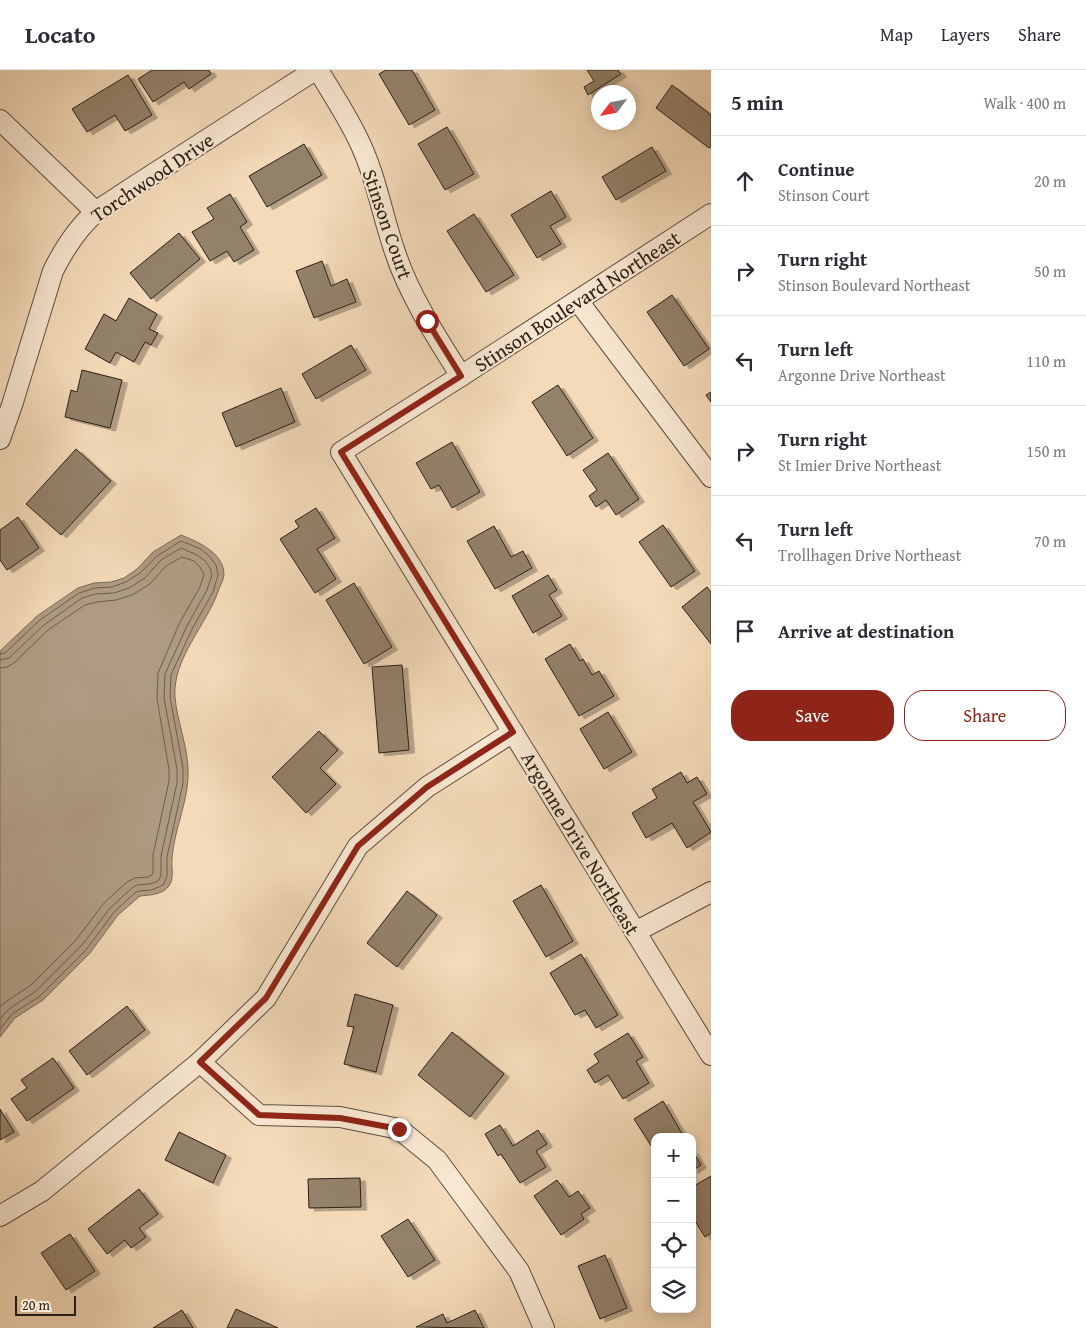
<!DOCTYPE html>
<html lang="en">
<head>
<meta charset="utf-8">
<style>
	:root { --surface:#fff; --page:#f2f2f3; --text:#2b2b33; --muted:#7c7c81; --line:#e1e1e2; --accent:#8f2418 }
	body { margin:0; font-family:"Gentium Book Plus",serif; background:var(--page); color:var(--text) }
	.controls { position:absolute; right:15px; bottom:15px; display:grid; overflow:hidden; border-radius:10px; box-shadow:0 2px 12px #0003 }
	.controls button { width:45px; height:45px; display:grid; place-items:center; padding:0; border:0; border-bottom:1px solid var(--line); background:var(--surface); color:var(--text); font:25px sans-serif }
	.compass { position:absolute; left:591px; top:15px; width:45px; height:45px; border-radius:50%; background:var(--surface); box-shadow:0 2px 12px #0003; rotate:238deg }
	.scale { position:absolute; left:15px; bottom:12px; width:61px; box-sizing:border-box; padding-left:5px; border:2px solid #2a2016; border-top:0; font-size:14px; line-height:18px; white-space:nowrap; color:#2a2016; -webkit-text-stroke:4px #f8e7d2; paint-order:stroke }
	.stop { position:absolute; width:15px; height:15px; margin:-11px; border:4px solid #8f2418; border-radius:50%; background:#fff }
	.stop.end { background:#8f2418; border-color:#fff; box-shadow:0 1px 5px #0008 }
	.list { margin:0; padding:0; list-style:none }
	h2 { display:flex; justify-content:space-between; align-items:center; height:65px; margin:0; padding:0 20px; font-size:21px }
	h2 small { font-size:16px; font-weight:400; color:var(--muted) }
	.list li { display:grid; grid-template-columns:32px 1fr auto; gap:15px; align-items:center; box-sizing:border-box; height:90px; padding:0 20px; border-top:1px solid var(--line) }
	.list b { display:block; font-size:19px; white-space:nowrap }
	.list p { margin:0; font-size:16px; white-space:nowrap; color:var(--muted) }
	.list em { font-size:16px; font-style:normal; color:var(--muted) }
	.actions { display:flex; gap:10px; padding:15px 20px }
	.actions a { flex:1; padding:11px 0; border:1px solid var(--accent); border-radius:20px; text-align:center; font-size:18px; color:var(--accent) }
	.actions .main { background:var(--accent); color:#fff }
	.icon { flex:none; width:28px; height:28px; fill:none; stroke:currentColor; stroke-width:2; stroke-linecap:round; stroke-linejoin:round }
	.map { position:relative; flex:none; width:711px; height:1258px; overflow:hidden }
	header { display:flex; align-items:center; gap:30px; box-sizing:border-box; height:70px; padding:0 25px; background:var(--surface); border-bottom:1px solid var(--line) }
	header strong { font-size:24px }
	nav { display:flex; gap:28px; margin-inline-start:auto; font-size:18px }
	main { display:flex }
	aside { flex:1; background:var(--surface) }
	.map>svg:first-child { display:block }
	.water { fill:#af9b82; stroke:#7a6a57 }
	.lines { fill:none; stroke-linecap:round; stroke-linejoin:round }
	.shore { stroke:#6c5e4c; stroke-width:1 }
	.building { fill:#93816b; stroke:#2a2016; filter:url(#shadow) }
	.street-casing { stroke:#5c4e3f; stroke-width:22 }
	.street { stroke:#f8e7d2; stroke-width:20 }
	.route { stroke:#8f2418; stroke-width:6 }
	.labels { text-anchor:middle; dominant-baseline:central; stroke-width:4.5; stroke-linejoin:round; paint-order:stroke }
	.street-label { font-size:20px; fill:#2a2016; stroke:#f8e7d2 }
</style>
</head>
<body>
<header>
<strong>Locato</strong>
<nav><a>Map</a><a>Layers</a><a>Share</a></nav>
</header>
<main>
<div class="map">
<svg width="711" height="1258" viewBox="0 0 711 1258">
	<defs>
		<filter id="shadow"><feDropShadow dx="5.5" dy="3" stdDeviation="0" flood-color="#0004"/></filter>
	</defs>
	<rect width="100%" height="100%" fill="#f4dab9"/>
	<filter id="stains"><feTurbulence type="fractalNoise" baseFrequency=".004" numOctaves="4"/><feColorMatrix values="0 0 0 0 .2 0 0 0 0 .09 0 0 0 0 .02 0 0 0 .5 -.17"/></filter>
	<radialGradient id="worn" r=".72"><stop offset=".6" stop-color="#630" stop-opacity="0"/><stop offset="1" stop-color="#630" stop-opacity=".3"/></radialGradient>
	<!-- water -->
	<path class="water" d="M181 465C198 472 223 482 224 504 224 509 221 514 219 519 208 553 172 589 175 627 177 651 187 674 188 698 190 728 174 759 172 788 171 798 175 809 168 817 161 825 149 825 140 826L118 845 90 883 43 930 15 948 0 967V581L37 546 78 518 94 513 111 512 124 508 137 499 153 482Z"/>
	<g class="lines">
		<!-- shore -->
		<g class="shore">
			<polyline points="0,584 5,583 40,550 79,523 95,518 112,517 126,512 140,503 157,486 181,471 201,479 210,487 216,495 218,505 213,522 192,559 171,605 170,627 183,698 183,713 167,787 167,806 164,814 159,817 151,820 139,821 136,822 114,842 86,880 40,926 12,944 0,959"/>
			<polyline points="0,590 9,588 44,555 82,528 96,524 114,523 129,518 145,508 161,490 181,478 197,485 205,491 210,498 212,505 207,520 187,556 165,604 164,628 177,699 177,713 161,786 161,805 159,810 156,812 149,814 137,815 132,818 110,838 82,875 36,921 9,939 0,949"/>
			<polyline points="0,598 7,597 14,593 48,560 85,535 97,532 116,530 132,525 150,514 166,496 182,487 194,491 200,497 204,504 200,517 180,552 158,603 157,629 169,699 169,711 153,785 153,804 148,807 135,808 127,812 104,833 76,870 31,915 4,933 0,937"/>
		</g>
	</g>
	<!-- building -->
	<g class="building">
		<polygon points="152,0 209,0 211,4 189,19 184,12 153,32 138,9"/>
		<polygon points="386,0 412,0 435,40 409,55 379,4"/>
		<polygon points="587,0 618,0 621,4 588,25 584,17 594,11"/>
		<polygon points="128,5 152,45 125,61 115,45 87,62 72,39"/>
		<polygon points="672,15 711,45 711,75 709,78 656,38"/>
		<polygon points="447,57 474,104 445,120 418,74"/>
		<polygon points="304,74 322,105 267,137 249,106"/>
		<polygon points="652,77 666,101 616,130 602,107"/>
		<polygon points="551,121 566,147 550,156 561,174 537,188 511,145"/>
		<polygon points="230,124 247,152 240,157 254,180 234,192 227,181 210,191 192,162 214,149 207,138"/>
		<polygon points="474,144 514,205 486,222 447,161"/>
		<polygon points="179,163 200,189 151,229 130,203"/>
		<polygon points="322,191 331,216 347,209 356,232 314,248 296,201"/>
		<polygon points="672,225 709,279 684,296 647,242"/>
		<polygon points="129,228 157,244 149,259 158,263 151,275 145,272 134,292 116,282 110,293 85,279 104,244 116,251"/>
		<polygon points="351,275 366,300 316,329 302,304"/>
		<polygon points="82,300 122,310 110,358 65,347 71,320 77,322"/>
		<polygon points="558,315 593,368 567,386 532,332"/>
		<polygon points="281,318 295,352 236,377 222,343"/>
		<polygon points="711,322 711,332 706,325"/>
		<polygon points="452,372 480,422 452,438 439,415 431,419 416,393"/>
		<polygon points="76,379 111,411 61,465 26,434"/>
		<polygon points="608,383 639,429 616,445 606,430 596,437 589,426 597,420 583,400"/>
		<polygon points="316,438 335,468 317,479 336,509 315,523 280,469 299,457 295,451"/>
		<polygon points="18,447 39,478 7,500 0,490 0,460"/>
		<polygon points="663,455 695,501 671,517 639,472"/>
		<polygon points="494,456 511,487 523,481 532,498 495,519 467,471"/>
		<polygon points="548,505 557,520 549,525 562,546 533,563 512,526"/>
		<polygon points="354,513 392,577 364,594 326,530"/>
		<polygon points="707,517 711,522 711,574 682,537"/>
		<polygon points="570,574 580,591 583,589 592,605 599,601 614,626 579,646 545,589"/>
		<polygon points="402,595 409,680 379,683 372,597"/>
		<polygon points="608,642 632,682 604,699 580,659"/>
		<polygon points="319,661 338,680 320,698 336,714 306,743 272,707"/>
		<polygon points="681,702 687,713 697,707 707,724 693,732 711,762 687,778 672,753 646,768 632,743 657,728 652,719"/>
		<polygon points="541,815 573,871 546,887 513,831"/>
		<polygon points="407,821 437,845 397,897 367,873"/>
		<polygon points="581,884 618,945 596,958 585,940 575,945 550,903"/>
		<polygon points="355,924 393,935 376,1002 344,994 354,957 347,956"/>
		<polygon points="127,936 145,960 87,1005 69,981"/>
		<polygon points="452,962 504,1004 470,1047 418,1005"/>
		<polygon points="628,963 643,987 636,991 649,1013 623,1029 608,1005 595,1013 587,1000 599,992 594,984"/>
		<polygon points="53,988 74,1018 27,1051 11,1029 27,1018 21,1010"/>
		<polygon points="663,1031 684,1067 655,1067 655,1082 634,1049"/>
		<polygon points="0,1039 14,1062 0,1070"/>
		<polygon points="500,1055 513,1076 538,1060 547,1074 536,1081 546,1097 520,1113 501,1084 498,1086 485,1064"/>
		<polygon points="179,1062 226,1085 213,1113 165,1090"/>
		<polygon points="692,1080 701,1095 692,1101"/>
		<polygon points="711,1106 711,1163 705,1167 692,1146 692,1117"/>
		<polygon points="360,1108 361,1137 309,1138 308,1109"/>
		<polygon points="557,1110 569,1127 578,1121 590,1138 581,1144 584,1149 561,1165 534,1126"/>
		<polygon points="139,1119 158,1144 139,1158 146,1167 131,1178 125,1170 107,1184 88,1159"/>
		<polygon points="408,1149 435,1190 408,1207 381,1166"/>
		<polygon points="70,1164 95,1201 66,1220 41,1183"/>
		<polygon points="605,1185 627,1238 600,1249 578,1196"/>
		<polygon points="236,1239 278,1258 227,1258"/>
		<polygon points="182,1240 193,1258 153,1258"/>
		<polygon points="475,1240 484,1258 416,1257 443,1244 447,1253"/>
	</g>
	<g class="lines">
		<defs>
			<g id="street">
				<path d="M318 0C332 23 347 46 358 69 376 105 382 145 395 182 409 225 437 268 461 306"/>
				<polyline points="0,50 96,142"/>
				<polyline points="711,144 461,306 341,382 711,985"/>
				<polyline points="578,231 711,407"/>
				<path d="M0 369 12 335 53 201C64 179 78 157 97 141 107 134 117 128 127 121L315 0"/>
				<polyline points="635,862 711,822"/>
				<polyline points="200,992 259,1045 340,1047 399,1059 437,1090 519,1201 544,1258"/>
				<polyline points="0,1146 42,1121 200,992 266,928 358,776 427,717 513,662"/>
			</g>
		</defs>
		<!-- street casing -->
		<use href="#street" class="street-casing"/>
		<!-- street -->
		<use href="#street" class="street"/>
	</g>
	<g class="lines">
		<!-- route -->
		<polyline class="route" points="399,1059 340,1048 259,1045 200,992 266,928 358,776 427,717 513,662 341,382 461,306 427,251"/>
	</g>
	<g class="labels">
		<!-- street labels -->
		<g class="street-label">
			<text transform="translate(152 107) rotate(-34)">Torchwood Drive</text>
			<text transform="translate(388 154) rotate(71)">Stinson Court</text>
			<text transform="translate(577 231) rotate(-33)">Stinson Boulevard Northeast</text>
			<text transform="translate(581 773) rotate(59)">Argonne Drive Northeast</text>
		</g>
	</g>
	<rect width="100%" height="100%" filter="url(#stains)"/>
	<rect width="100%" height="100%" fill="url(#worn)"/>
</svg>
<div class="controls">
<button>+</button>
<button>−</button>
<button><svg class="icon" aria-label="locate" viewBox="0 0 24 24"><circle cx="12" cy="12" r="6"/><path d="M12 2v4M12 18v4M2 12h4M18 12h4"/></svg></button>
<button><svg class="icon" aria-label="layers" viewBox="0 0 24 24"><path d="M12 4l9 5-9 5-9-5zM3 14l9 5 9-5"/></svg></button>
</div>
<svg class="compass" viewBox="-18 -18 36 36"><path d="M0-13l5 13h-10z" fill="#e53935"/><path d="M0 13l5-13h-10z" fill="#7c7c81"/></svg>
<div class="scale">20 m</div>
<div class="stop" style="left:427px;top:251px"></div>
<div class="stop end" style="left:399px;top:1059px"></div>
</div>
<aside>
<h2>5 min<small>Walk · 400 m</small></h2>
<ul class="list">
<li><svg class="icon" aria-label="ahead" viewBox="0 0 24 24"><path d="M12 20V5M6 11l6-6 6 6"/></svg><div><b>Continue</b><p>Stinson Court</p></div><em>20 m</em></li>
<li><svg class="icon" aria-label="right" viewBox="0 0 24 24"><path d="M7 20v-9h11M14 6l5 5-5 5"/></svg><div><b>Turn right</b><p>Stinson Boulevard Northeast</p></div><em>50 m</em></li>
<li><svg class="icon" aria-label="left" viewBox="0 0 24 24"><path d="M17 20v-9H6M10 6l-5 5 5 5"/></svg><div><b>Turn left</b><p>Argonne Drive Northeast</p></div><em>110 m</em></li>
<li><svg class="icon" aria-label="right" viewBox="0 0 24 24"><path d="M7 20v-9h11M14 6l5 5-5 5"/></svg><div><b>Turn right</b><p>St Imier Drive Northeast</p></div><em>150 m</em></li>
<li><svg class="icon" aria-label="left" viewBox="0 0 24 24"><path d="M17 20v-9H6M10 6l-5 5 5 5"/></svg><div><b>Turn left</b><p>Trollhagen Drive Northeast</p></div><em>70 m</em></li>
<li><svg class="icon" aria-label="arrive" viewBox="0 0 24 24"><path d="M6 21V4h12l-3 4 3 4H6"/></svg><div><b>Arrive at destination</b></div></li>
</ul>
<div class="actions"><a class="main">Save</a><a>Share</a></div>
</aside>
</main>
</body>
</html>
